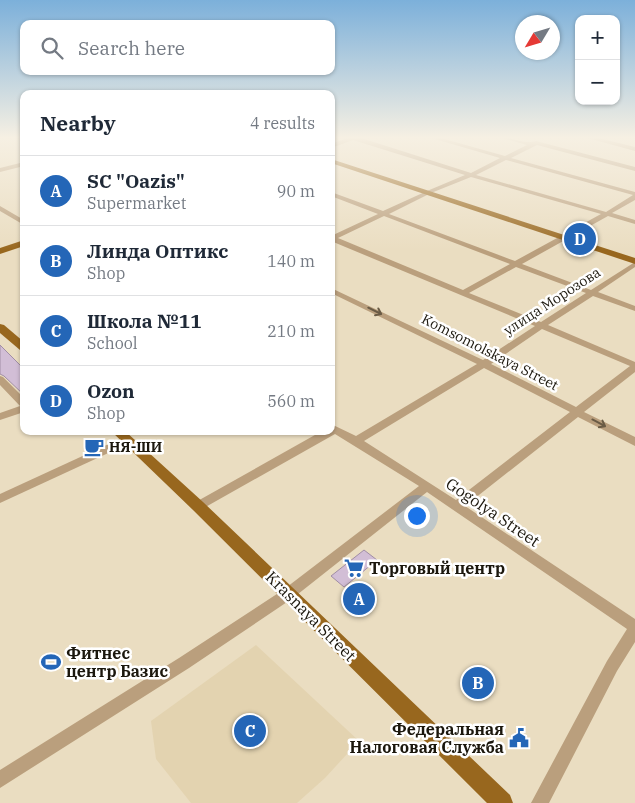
<!DOCTYPE html>
<html lang="en">
<head>
<meta charset="utf-8">
<style>
	:root { --surface:#fff; --page:#f6f6f7; --text:#1f2937; --muted:#747a83; --line:#e0e1e3; --accent:#2466b7 }
	body { margin:0; font-family:"IBM Plex Serif",serif; background:var(--page); color:var(--text) }
	.controls { position:absolute; right:15px; top:15px; display:grid; overflow:hidden; border-radius:10px; box-shadow:0 1px 4px #0004 }
	.controls button { width:45px; height:45px; display:grid; place-items:center; padding:0; border:0; border-bottom:1px solid var(--line); background:var(--surface); color:var(--text); font:25px sans-serif }
	.compass { position:absolute; left:515px; top:15px; width:45px; height:45px; border-radius:50%; background:var(--surface); box-shadow:0 1px 4px #0004; rotate:232deg }
	.you { position:absolute; left:416px; top:515px; width:18px; height:18px; margin:-12px; border:4px solid #fff; border-radius:50%; background:#1a73e8; box-shadow:0 0 0 8px #1a73e833 }
	.badge { display:grid; place-items:center; width:32px; height:32px; border-radius:50%; background:var(--accent); color:#fff; font-size:16px; font-weight:700 }
	.pin { position:absolute; translate:-50% -50%; border:2px solid #fff; box-shadow:0 1px 5px #0006 }
	.list { margin:0; padding:0; list-style:none }
	h2 { display:flex; justify-content:space-between; align-items:center; height:65px; margin:0; padding:0 20px; font-size:21px }
	h2 small { font-size:16px; font-weight:400; color:var(--muted) }
	.list li { display:grid; grid-template-columns:32px 1fr auto; gap:15px; align-items:center; box-sizing:border-box; height:70px; padding:0 20px; border-top:1px solid var(--line) }
	.list b { display:block; font-size:19px; white-space:nowrap }
	.list p { margin:0; font-size:16px; white-space:nowrap; color:var(--muted) }
	.list em { font-size:16px; font-style:normal; color:var(--muted) }
	.icon { flex:none; width:28px; height:28px; fill:none; stroke:currentColor; stroke-width:2; stroke-linecap:round; stroke-linejoin:round }
	.map { position:relative; flex:none; width:635px; height:803px; overflow:hidden }
	.search { position:absolute; background:var(--surface); box-shadow:0 1px 4px #0004; left:20px; top:20px; width:315px; height:55px; display:flex; align-items:center; gap:12px; box-sizing:border-box; padding:0 18px; border-radius:10px; color:var(--muted); font-size:19px }
	.panel { position:absolute; background:var(--surface); box-shadow:0 1px 4px #0004; left:20px; top:90px; width:315px; height:345px; border-radius:10px }
	.map>svg:first-child { display:block }
	.built { fill:#e3d3b0 }
	.building { fill:#d2bed6; stroke:#a18ea5 }
	.lines { fill:none; stroke-linecap:round; stroke-linejoin:round }
	.minor { fill:#ba9f7d; fill-rule:evenodd }
	.major { fill:#98671e; fill-rule:evenodd }
	.oneway { stroke:#6a5b45 }
	.labels { text-anchor:middle; dominant-baseline:central; stroke-width:5; stroke-linejoin:round; paint-order:stroke }
	.street-label { font-size:14px; fill:#1b170d; stroke:#fff }
	.poi-label { font-size:14px; font-weight:bold; fill:#1b170d; stroke:#fff; text-anchor:start }
	.near-street-label { font-size:16px; fill:#1b170d; stroke:#fff }
	.near-poi-label { font-size:16px; font-weight:bold; fill:#1b170d; stroke:#fff; text-anchor:start }
</style>
</head>
<body>
<div class="map">
<svg width="635" height="803" viewBox="0 0 635 803">
	<rect width="100%" height="100%" fill="#eaddc1"/>
	<!-- built -->
	<polygon class="built" points="256,645 359,741 325,778 297,803 191,803 156,759 151,721"/>
	<!-- building -->
	<g class="building">
		<polygon points="0,345 24,369 24,395 4,376 0,374"/>
		<polygon points="364,550 377,560 344,587 331,576"/>
	</g>
	<g class="lines">
		<!-- minor -->
		<g class="minor">
			<path d="M350 137H358L471 173 500 158 428 137H437L505 156 527 145 499 137C510 137 526 145 536 141L635 167V171L537 145 511 158 635 192V200L612 213 635 220V224L608 216 522 264 591 290 635 262V267L598 292 635 306V311L593 296 548 325 635 362V372L584 412 635 437V446L578 417 465 506 635 619V642L617 671 549 803H531L607 661 627 629 427 492 293 598 189 668 0 788V770L179 658 283 590 419 486 335 434 202 509 198 510 194 509 192 506 194 503 322 431H331V424L356 436 477 364 331 293V288L483 360 535 326 331 241V236L378 214 331 196V192L383 211 427 191 465 175 353 140 331 148V144ZM506 160 633 195 606 212 476 175ZM471 177 601 214 515 261 389 214 431 193ZM384 216 510 264 463 290 338 238ZM516 267 586 293 541 322 469 293ZM542 329 630 366 576 407 491 364ZM484 368 570 412 456 500 364 441Z"/>
			<polygon points="584,137 594,137 635,147 635,151"/>
			<polygon points="24,162 24,166 0,172 0,168"/>
			<polygon points="0,206 24,220 24,225 0,211"/>
			<polygon points="0,376 3,377 24,398 24,412 0,420 0,413 20,406 0,385"/>
			<polygon points="126,436 131,440 130,443 0,503 0,494"/>
		</g>
		<!-- major -->
		<g class="major">
			<polygon points="331,159 635,258 635,264 331,163"/>
			<polygon points="24,240 24,246 0,254 0,248"/>
			<polygon points="0,324 4,325 24,342 24,351 20,350 0,333"/>
			<polygon points="111,431 125,431 203,502 510,795 513,803 487,803 193,510"/>
		</g>
	</g>
	<!-- one-way arrows -->
	<defs><path id="oneway-shaft" d="M-6 0H5M1.5-3L5.5 0L1.5 3" fill="none" stroke-width="1.6" stroke-linecap="round" stroke-linejoin="round" transform="scale(1.25)"/></defs>
	<g class="oneway">
		<use href="#oneway-shaft" transform="translate(375 311) rotate(26)"/>
		<use href="#oneway-shaft" transform="translate(599 423) rotate(28)"/>
	</g>
	<!-- sky -->
	<linearGradient id="sky" x2="0" y2="1"><stop stop-color="#7cb0da"/><stop offset="0.55" stop-color="#f6f0e3"/><stop offset="1" stop-color="#f6f0e3" stop-opacity="0"/></linearGradient>
	<rect width="635" height="250" fill="url(#sky)"/>
	<!-- icons -->
	<defs>
		<symbol id="cafe-bare" viewBox="-9 -9 18 18"><path d="M-5.5-4.5H6V0H3Q3 3.5 0 3.5H-2.5Q-5.5 3.5-5.5 0ZM3-3.2v2h1.7v-2ZM-6 4.5H4V6H-6Z" fill="#2466b7" stroke="#fff" stroke-width="2.5" paint-order="stroke"/></symbol>
		<symbol id="supermarket-bare" viewBox="-9 -9 18 18"><path d="M-6-5.5h2.5l.6 2H6L4.5 2H-2.5L-4.4-4H-6ZM-1.5 3.2a1.3 1.3 0 1 0 .1 0ZM3 3.2a1.3 1.3 0 1 0 .1 0Z" fill="#2466b7" stroke="#fff" stroke-width="2.5" paint-order="stroke"/></symbol>
		<symbol id="stadium-bare" viewBox="-9 -9 18 18"><path d="M0-5a6.5 5 0 1 0 0 10a6.5 5 0 1 0 0-10ZM-3.5-1.8h7v3.6h-7Z" fill="#2466b7" stroke="#fff" stroke-width="2.5" paint-order="stroke"/></symbol>
		<symbol id="civic-bare" viewBox="-9 -9 18 18"><path d="M-.6-6.5H3V-4.5H.6V-3L4-1V1h2V6H-6V1h2V-1L-.6-3ZM-1.2 2.5V6h2.4V2.5Z" fill="#2466b7" stroke="#fff" stroke-width="2.5" paint-order="stroke"/></symbol>
	</defs>
	<g fill-rule="evenodd">
		<use href="#cafe-bare" x="80" y="433" width="28" height="28"/>
		<use href="#supermarket-bare" x="340" y="554" width="28" height="28"/>
		<use href="#stadium-bare" x="37" y="648" width="28" height="28"/>
		<use href="#civic-bare" x="505" y="724" width="28" height="28"/>
	</g>
	<g class="labels">
		<!-- street labels -->
		<g class="street-label">
			<text transform="translate(552 301) rotate(-33)">улица Морозова</text>
			<text transform="translate(490 352) rotate(27)">Komsomolskaya Street</text>
		</g>
		<!-- poi labels -->
		<g class="poi-label">
			<text x="109" y="447">НЯ-ШИ</text>
		</g>
		<!-- near-street labels -->
		<g class="near-street-label">
			<text transform="translate(493 512) rotate(34)">Gogolya Street</text>
			<text transform="translate(311 616) rotate(45)">Krasnaya Street</text>
		</g>
		<!-- near-poi labels -->
		<g class="near-poi-label">
			<text x="369" y="568">Торговый центр</text>
			<text x="66" y="653">Фитнес<tspan x="66" dy="18">центр Базис</tspan></text>
			<text x="504" y="729" text-anchor="end">Федеральная<tspan x="504" dy="18">Налоговая Служба</tspan></text>
		</g>
	</g>
</svg>
<div class="controls">
<button>+</button>
<button>−</button>
</div>
<svg class="compass" viewBox="-18 -18 36 36"><path d="M0-13l5 13h-10z" fill="#e53935"/><path d="M0 13l5-13h-10z" fill="#747a83"/></svg>
<div class="you"></div>
<div class="pin badge" style="left:359px;top:599px">A</div>
<div class="pin badge" style="left:478px;top:683px">B</div>
<div class="pin badge" style="left:250px;top:731px">C</div>
<div class="pin badge" style="left:580px;top:239px">D</div>
<div class="search"><svg class="icon" aria-label="search" viewBox="0 0 24 24"><circle cx="10" cy="10" r="6"/><path d="M15 15l6 6"/></svg>Search here</div>
<section class="panel">
<h2>Nearby<small>4 results</small></h2>
<ul class="list">
<li><span class="badge">A</span><div><b>SC &quot;Oazis&quot;</b><p>Supermarket</p></div><em>90 m</em></li>
<li><span class="badge">B</span><div><b>Линда Оптикс</b><p>Shop</p></div><em>140 m</em></li>
<li><span class="badge">C</span><div><b>Школа №11</b><p>School</p></div><em>210 m</em></li>
<li><span class="badge">D</span><div><b>Ozon</b><p>Shop</p></div><em>560 m</em></li>
</ul>
</section>
</div>
</body>
</html>
